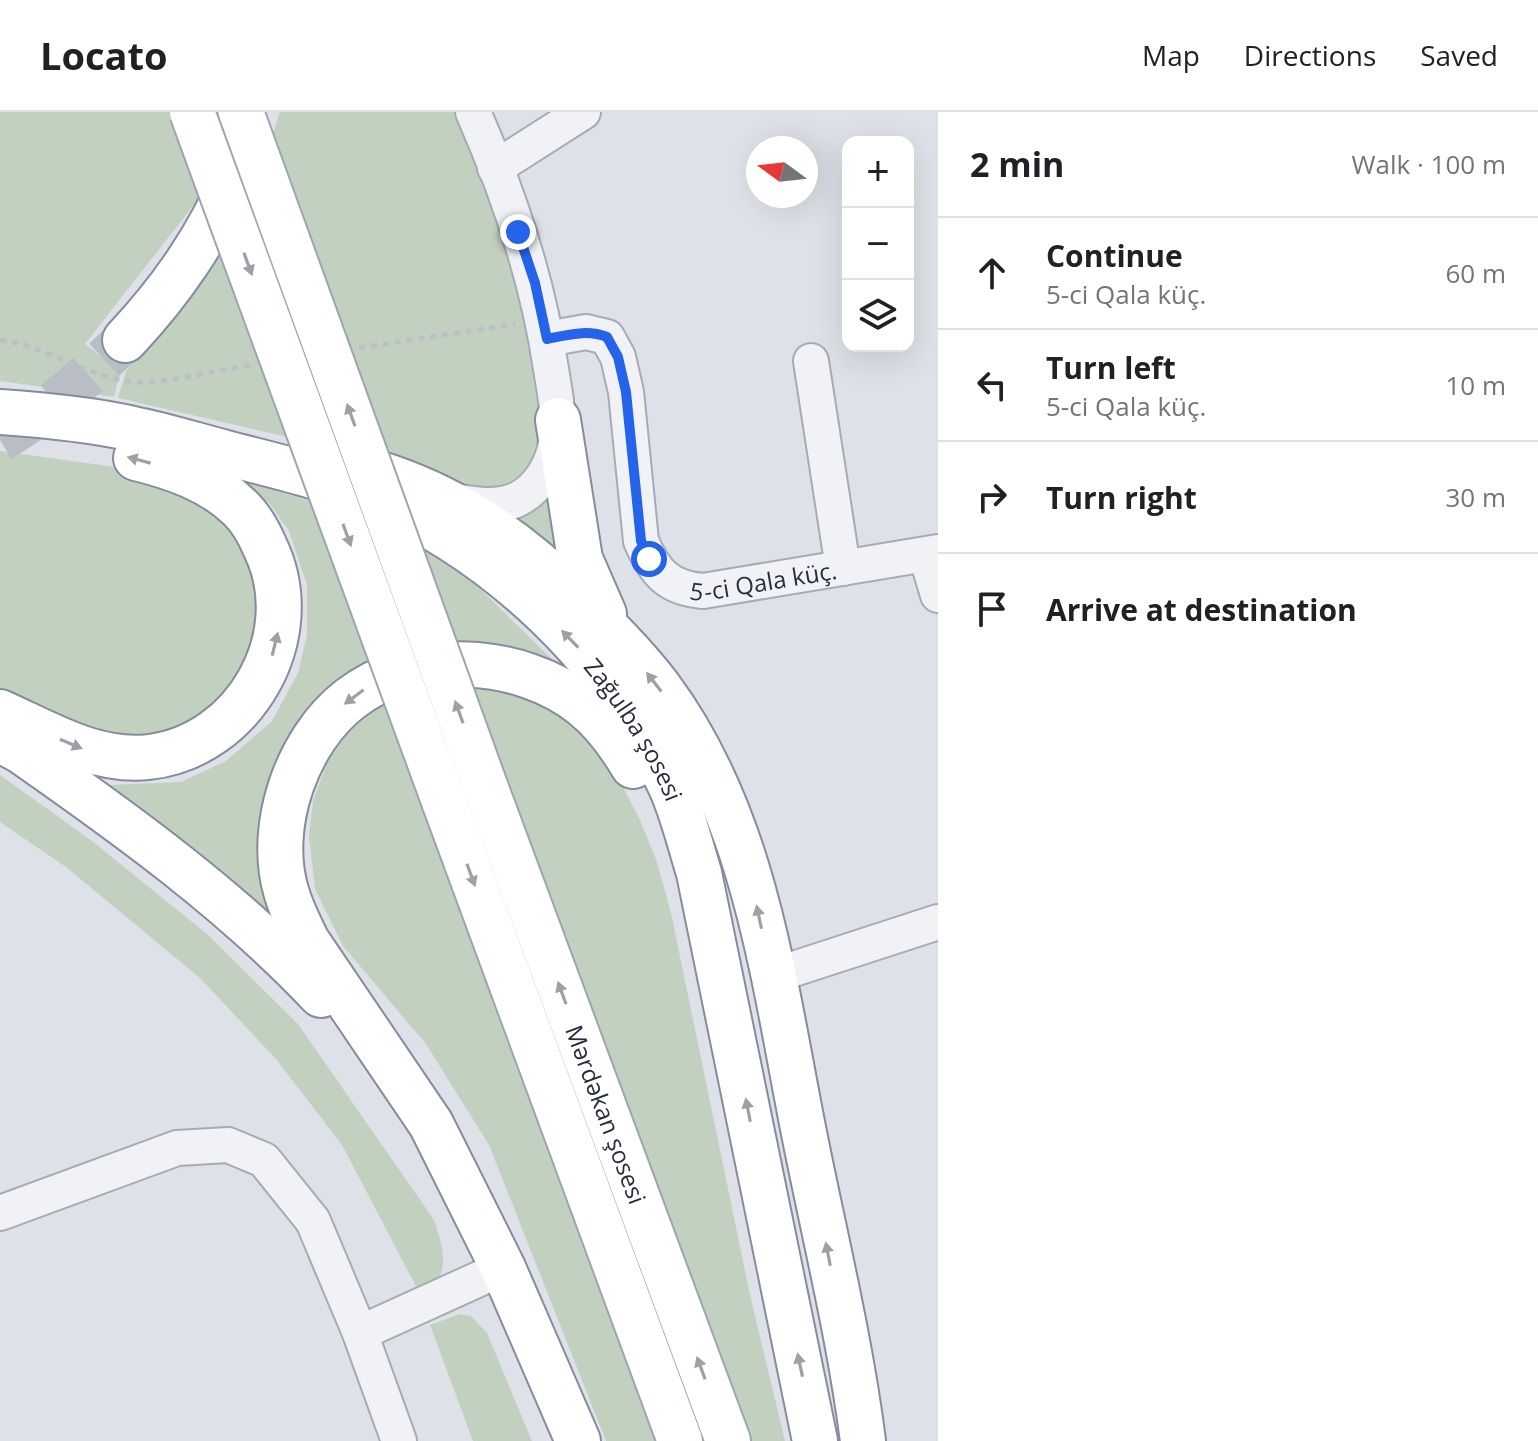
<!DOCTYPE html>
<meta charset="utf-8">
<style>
:root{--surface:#fff;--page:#f6f6f6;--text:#202124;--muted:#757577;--line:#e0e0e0}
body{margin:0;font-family:"Open Sans",sans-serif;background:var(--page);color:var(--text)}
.controls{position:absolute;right:24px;top:24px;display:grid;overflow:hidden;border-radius:16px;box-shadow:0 8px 32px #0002}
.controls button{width:72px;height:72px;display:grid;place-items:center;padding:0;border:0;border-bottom:2px solid var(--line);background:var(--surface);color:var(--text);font:40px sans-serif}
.compass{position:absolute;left:746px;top:24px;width:72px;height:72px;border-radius:50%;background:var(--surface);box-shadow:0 8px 32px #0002;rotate:285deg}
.stop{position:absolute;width:24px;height:24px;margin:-18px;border:6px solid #2563eb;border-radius:50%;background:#fff}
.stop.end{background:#2563eb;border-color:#fff;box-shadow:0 2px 8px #0008}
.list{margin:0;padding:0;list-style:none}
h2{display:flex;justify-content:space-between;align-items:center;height:104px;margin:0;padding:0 32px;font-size:34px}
h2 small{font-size:26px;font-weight:400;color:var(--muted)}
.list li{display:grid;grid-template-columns:52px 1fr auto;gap:24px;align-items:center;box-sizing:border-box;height:112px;padding:0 32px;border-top:2px solid var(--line)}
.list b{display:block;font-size:30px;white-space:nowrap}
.list p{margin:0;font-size:26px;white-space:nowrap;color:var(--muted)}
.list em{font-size:26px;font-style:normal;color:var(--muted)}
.icon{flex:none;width:44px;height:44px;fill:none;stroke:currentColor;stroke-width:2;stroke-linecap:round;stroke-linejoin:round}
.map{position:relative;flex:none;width:938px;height:1329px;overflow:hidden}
header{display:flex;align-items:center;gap:48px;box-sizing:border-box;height:112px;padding:0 40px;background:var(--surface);border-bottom:2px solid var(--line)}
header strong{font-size:38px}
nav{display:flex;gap:44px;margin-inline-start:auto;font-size:28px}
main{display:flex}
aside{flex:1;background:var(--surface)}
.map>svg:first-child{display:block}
</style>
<header>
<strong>Locato</strong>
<nav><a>Map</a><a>Directions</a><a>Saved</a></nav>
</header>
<main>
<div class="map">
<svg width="938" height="1329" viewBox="0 0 938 1329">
<rect width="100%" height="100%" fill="#dee1e7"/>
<!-- green -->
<g fill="#c2d1bf">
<path d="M0,0H239L235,18L200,85L85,232L120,259L114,285L0,269Z"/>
<path d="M280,0H455L513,154L528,205L545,331L532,359L516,372L495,378L477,377L397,350L118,286L126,259L198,174L247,101Z"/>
<path d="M0,339L137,358L236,408L266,481L251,559L174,625L105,630L0,582Z"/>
<path d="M554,365L576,471L508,401Z"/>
<path d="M242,369L365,405L422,436L471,468L560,555L501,533L469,529L421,532L369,554L260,736L268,798L110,673L181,670L226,649L272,609L298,561L307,523V473L289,419L270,392Z"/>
<path d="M464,567L525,577L582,615L612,654L640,708L657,750L671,801L750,1183L785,1329H749Z"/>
<path d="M391,585L660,1329H606L489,1033L426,932L343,834L315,777L309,724L313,689L328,648L351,617Z"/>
<path d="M0,663L92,729L207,822L298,912L434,1108C440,1127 450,1152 436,1170C432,1174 424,1178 419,1180L342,1033L276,947L200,866L66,755L0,710Z"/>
<path d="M460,1202L471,1204L487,1221L532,1329H473L430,1213Z"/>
</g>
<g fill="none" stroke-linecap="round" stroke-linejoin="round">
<!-- highway-tunnel -->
<path stroke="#b9bdc5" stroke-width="44" stroke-dasharray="44 22" stroke-linecap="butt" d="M0,328C50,298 84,267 125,228"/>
<!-- minor casing -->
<g stroke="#a7abb4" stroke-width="38">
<g id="minor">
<path d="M495,56L583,0"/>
<path id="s1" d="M547,227L586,220L607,225L618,245L626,280L641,429C655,461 668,476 703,479L938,440"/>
<path d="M811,249L843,456"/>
<path d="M450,388C471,392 495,397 516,388C538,378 553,353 556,330C560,305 555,281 551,257C538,168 509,82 473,0"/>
<path d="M926,443L938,483"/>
<path d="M772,864L938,810"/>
<path d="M0,1101L177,1036L228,1033L264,1048L313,1109L360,1221L399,1329"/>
<path d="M360,1221L503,1156"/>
</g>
</g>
<!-- major casing -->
<g stroke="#9da4b3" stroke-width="48">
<g id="major">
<path id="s2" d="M485,674L728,1329"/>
<path d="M444,689L680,1329"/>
</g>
</g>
<!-- highway casing -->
<g stroke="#858c9e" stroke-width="48">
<g id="highway">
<path d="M125,228C173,177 208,125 236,61"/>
<path id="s3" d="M0,300C44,303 89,307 133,317C164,323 195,333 226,341C275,354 325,365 372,385C500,441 612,547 671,675C683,702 690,732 699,761L815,1329"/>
<path d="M558,308L580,447L604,502"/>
<path d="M374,360C452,383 515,427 573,483C603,512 633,541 659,575C756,705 774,872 805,1026C825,1126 850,1227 863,1329"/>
<path d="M0,600C47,621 95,651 149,645C245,634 308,523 265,435C259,421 250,405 239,395C211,368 173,355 136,346"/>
<path d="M0,628L21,639C127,713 232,789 321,883"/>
<path d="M578,1329L503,1156L431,1012L307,829C299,813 291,797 286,779C267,714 297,628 350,587C414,537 520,543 583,593C603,609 620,632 633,654"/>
</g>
</g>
<!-- path -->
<g stroke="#bcbfc6" stroke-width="5" stroke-dasharray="6 6" stroke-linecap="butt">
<path d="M0,228C47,234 89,266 135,270C164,272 219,258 250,253"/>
<path d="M359,236L515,212"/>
</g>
<!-- minor -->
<use href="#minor" stroke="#f0f2f6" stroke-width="34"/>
<!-- major -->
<use href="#major" stroke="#fff" stroke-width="44"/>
<!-- highway -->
<use href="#highway" stroke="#fff" stroke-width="44"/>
<!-- major-bridge casing -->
<g stroke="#9da4b3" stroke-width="48" stroke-linecap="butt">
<g id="major-bridge">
<path d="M192,0L444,689"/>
<path d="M241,0L485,674"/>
</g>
</g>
<!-- major-bridge -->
<use href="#major-bridge" stroke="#fff" stroke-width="44"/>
</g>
<!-- one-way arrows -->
<defs><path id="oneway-solid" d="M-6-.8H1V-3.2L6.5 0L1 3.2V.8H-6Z" transform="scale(2)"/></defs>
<g fill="#9ea0a8">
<use href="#oneway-solid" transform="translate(248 152) rotate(70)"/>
<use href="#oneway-solid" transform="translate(351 303) rotate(-110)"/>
<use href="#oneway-solid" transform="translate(139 348) rotate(-165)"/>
<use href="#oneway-solid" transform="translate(347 423) rotate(70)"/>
<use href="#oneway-solid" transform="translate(570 527) rotate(-134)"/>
<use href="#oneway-solid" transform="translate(275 532) rotate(-76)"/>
<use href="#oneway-solid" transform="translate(654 570) rotate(-128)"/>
<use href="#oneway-solid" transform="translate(354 585) rotate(143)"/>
<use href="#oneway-solid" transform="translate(459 600) rotate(-110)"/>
<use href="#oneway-solid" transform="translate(71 632) rotate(23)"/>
<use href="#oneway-solid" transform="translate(471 763) rotate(70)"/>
<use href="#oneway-solid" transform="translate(759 805) rotate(-102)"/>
<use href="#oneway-solid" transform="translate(562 881) rotate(-110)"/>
<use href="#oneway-solid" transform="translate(748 998) rotate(-101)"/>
<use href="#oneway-solid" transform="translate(828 1142) rotate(-101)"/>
<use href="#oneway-solid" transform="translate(800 1253) rotate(-102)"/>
<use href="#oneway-solid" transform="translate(701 1256) rotate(-110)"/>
</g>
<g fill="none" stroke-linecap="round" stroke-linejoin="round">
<!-- route -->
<path stroke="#2563eb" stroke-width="10" d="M518,120L535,171L547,227C568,223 587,217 607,225L618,245L626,280L641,429L649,447"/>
</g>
<g text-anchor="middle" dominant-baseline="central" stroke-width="7" stroke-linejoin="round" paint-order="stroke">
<!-- street labels -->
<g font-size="24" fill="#272d3e" stroke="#edf0f5">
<text stroke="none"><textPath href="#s1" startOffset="416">5-ci Qala küç.</textPath></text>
<text stroke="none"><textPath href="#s3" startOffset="740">Zağulba şosesi</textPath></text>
<text stroke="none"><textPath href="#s2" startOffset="350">Mərdəkan şosesi</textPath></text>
</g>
</g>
</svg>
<div class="controls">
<button>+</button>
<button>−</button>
<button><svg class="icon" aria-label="layers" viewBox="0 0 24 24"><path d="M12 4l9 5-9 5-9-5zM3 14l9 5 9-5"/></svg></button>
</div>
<svg class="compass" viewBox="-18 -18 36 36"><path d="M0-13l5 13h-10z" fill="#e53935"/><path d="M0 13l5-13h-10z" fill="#757577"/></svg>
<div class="stop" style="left:649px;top:447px"></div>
<div class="stop end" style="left:518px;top:120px"></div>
</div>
<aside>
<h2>2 min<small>Walk · 100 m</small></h2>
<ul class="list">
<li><svg class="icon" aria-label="ahead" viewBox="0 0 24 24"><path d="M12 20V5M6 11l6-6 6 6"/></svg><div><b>Continue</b><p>5-ci Qala küç.</p></div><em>60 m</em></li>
<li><svg class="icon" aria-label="left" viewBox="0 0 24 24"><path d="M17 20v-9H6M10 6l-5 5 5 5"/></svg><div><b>Turn left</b><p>5-ci Qala küç.</p></div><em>10 m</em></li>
<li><svg class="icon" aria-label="right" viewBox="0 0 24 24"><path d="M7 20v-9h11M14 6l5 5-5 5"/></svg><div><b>Turn right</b></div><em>30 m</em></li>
<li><svg class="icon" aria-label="arrive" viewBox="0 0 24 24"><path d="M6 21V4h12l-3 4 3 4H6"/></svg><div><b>Arrive at destination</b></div></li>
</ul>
</aside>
</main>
